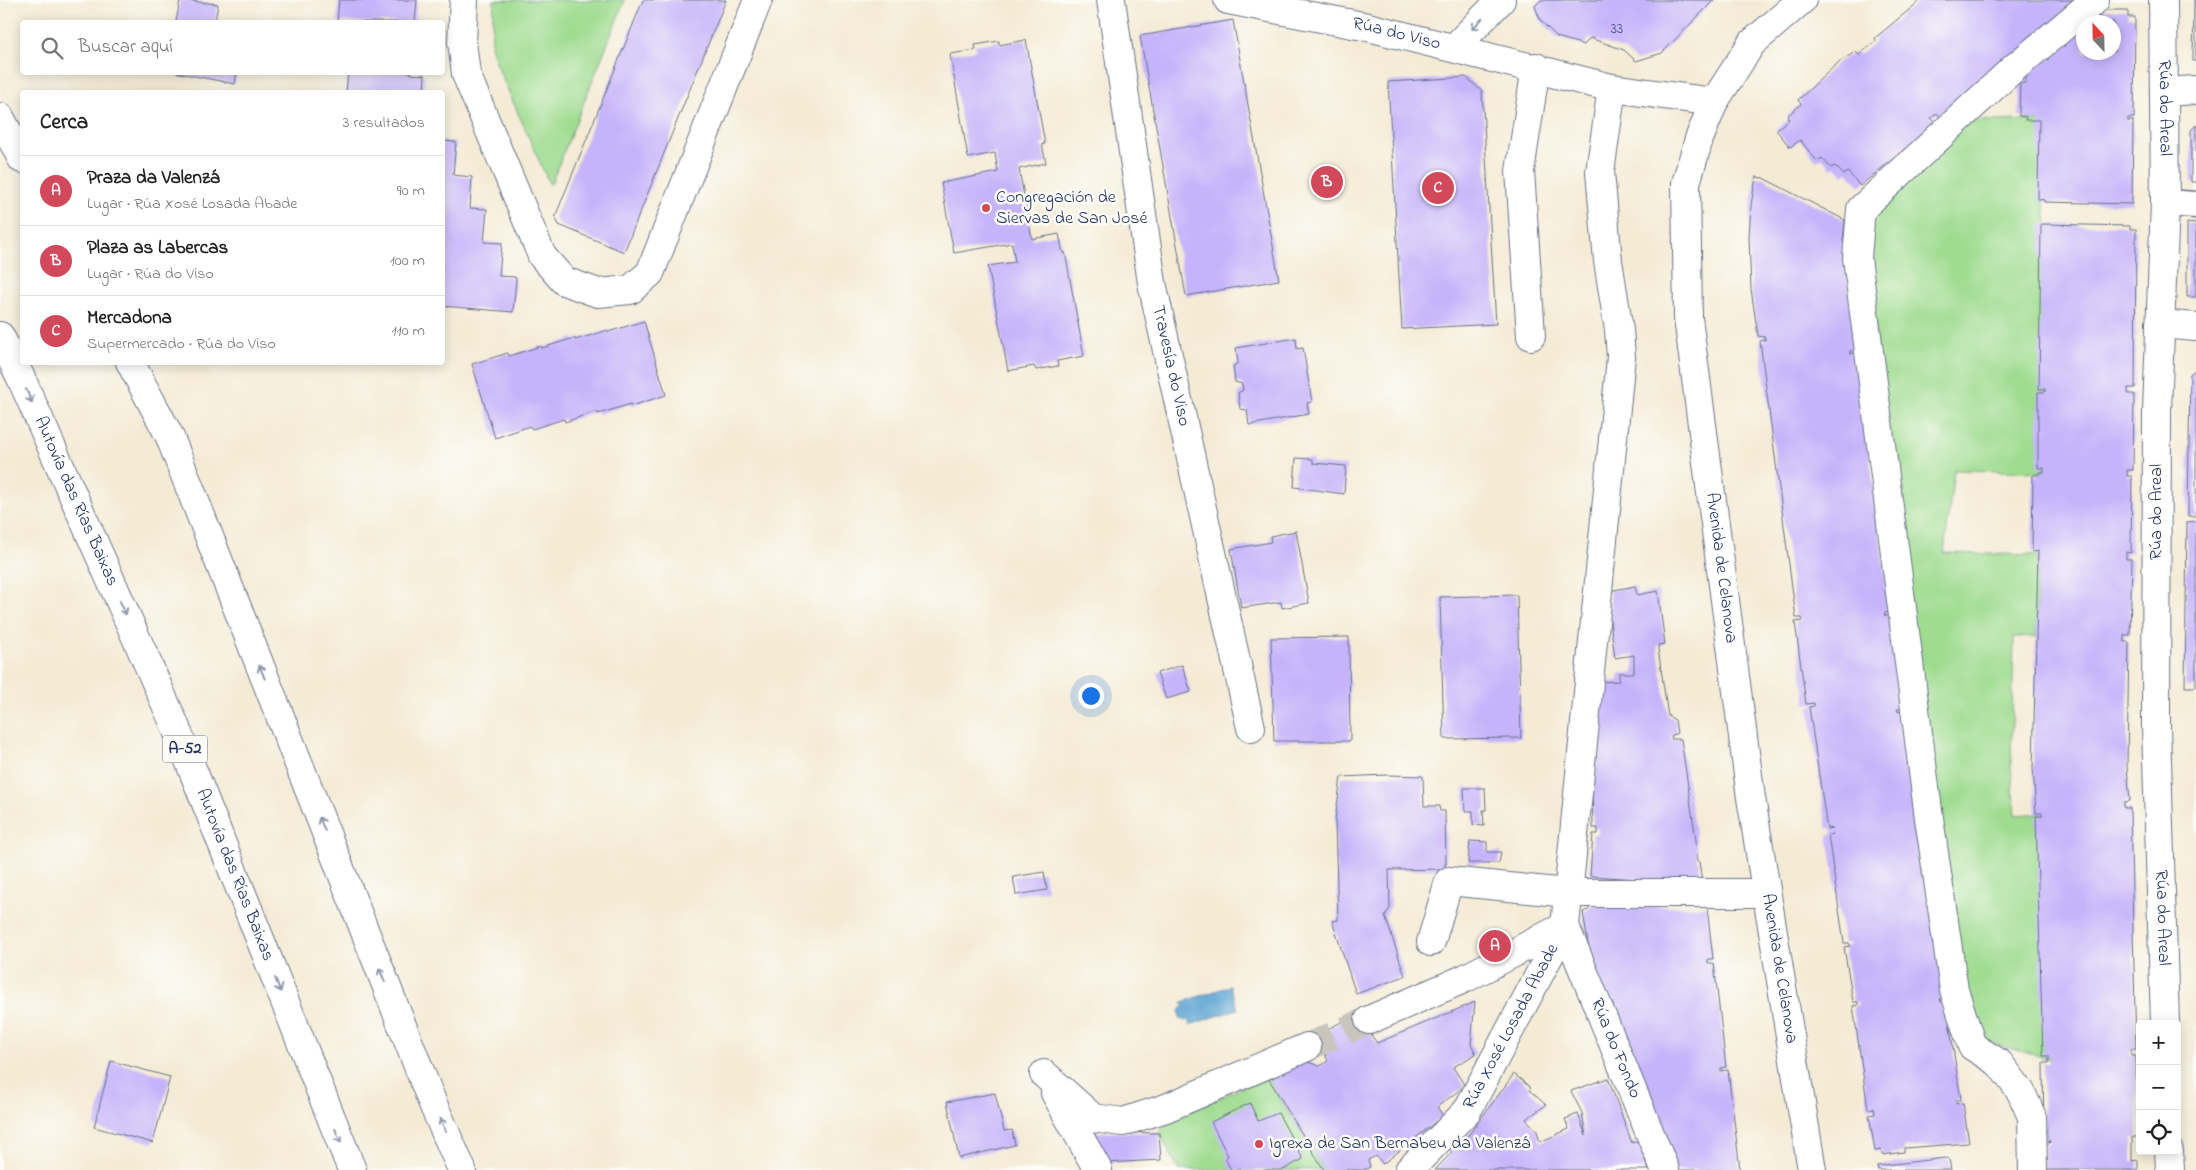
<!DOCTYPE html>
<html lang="es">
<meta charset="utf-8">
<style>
:root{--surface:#fff;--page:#f2f2f2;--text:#222;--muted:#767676;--line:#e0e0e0;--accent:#d1495b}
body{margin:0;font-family:"Indie Flower",sans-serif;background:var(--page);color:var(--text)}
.controls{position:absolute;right:15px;bottom:15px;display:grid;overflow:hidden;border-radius:5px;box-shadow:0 2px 12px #0003}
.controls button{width:45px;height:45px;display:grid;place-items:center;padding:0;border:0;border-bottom:1px solid var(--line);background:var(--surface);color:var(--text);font:25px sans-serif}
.compass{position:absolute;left:2076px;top:15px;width:45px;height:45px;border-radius:50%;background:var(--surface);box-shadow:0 2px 12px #0003;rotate:338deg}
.you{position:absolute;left:1090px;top:695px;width:18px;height:18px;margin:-12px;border:4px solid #fff;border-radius:50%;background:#1a73e8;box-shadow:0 0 0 8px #1a73e833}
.badge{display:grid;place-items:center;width:32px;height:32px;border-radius:50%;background:var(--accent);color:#fff;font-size:16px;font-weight:700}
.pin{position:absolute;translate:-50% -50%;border:2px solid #fff;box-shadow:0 1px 5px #0006}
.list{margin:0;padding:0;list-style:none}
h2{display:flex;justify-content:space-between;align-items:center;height:65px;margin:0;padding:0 20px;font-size:21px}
h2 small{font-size:16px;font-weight:400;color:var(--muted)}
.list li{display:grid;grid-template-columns:32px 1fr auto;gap:15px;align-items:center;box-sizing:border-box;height:70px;padding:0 20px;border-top:1px solid var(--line)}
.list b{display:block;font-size:19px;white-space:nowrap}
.list p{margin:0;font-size:16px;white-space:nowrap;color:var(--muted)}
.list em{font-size:16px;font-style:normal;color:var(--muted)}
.icon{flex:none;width:28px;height:28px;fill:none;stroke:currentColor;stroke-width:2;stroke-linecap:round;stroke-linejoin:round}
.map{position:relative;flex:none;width:2196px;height:1170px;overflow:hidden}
.search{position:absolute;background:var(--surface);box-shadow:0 2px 12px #0003;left:20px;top:20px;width:425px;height:55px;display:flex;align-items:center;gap:12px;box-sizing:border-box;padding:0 18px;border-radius:5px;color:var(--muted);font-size:19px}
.panel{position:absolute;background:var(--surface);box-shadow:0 2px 12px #0003;left:20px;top:90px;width:425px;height:275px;border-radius:5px}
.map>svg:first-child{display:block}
</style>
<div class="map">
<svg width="2196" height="1170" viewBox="0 0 2196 1170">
<rect width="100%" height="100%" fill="#fdfcf7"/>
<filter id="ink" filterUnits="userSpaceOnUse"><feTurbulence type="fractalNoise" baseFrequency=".02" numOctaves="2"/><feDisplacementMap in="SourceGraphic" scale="10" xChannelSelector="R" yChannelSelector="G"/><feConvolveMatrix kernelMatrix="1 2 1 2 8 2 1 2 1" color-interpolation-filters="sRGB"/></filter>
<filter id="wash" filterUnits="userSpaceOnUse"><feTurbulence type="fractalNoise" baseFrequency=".0096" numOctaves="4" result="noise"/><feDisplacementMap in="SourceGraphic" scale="20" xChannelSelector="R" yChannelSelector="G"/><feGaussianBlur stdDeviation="1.12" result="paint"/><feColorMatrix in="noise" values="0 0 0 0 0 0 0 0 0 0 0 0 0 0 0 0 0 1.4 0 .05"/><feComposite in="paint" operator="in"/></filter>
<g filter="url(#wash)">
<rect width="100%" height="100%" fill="#f4ebd5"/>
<!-- green -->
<g fill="#9fdc90" stroke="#5d8677">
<path d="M494,0H625L551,184L549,183L498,68L491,46Z"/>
<path d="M2045,120L2044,202L2047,224L2044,472L1954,470L1944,553L2038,555L2036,637H2014L2011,765L2015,815L2042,813L2049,1059L1980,1040L1954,990L1861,209L1958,121Z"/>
<path d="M1267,1076L1324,1170H1179L1159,1133L1168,1122Z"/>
</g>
<!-- water -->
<path fill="#5aa3d1" stroke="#3a6998" d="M1230,986L1238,1009L1190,1025L1189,1020L1184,1021L1180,1018L1179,1011L1184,1006L1182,1002Z"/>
<g id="blocks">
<!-- building -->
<g fill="#c6b4fa">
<path d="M180,0L218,4L215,22H176Z"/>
<path d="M339,0H417L415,22H337Z"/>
<path d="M643,0H726L624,252L559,225L555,217Z"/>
<path d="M1541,0H1714L1662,53L1636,61L1624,50L1590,38L1584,45L1557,37L1540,20L1535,6Z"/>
<path d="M1921,0H2080L1944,123L1937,113L1931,118L1936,123L1860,186L1848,172L1844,175L1835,166L1831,168L1822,158L1817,161L1800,140L1790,147L1776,130L1789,119L1787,116L1801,104L1798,100L1840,61L1856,52L1859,55L1876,41L1875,38Z"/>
<path d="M2194,0H2196V61H2193Z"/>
<path d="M2100,10H2128V17H2135L2134,118H2128V121H2133L2132,204L2044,202V200L2038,199L2039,120H2025L2026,117L2019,116L2020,83H2026V71L2040,59L2048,60V52L2056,46L2064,47L2065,39L2073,32L2081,33L2082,22L2084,52H2114V22H2085L2091,17L2100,18Z"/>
<path d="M1233,20L1279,280L1186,296L1140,36Z"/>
<path d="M1026,40L1045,144H1042L1046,163L1019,169L1032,239L1059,234L1063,253L1065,252L1084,356L1057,361L1058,366L1036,370L1034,366L1008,371L988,266L1015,262L1012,243L954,253L941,183L998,172L995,153L968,158L950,54L976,50L975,45L999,41V45Z"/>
<path d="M174,72H237L235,84Z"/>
<path d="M348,72H411V74L425,75L424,92H346Z"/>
<path d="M1466,77L1482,91L1496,324L1402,329L1388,82Z"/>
<path d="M2196,125V182H2191V130Z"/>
<path d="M442,141L456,142L453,175L472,177L470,208L487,209L484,242L502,243L499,276L515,277L516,279L513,312L442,306Z"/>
<path d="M1756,177L1763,178L1845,220L1843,240L1856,350L1850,351V354L1856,353L1890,612L1884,613L1885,616L1891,615L1905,709H1897L1898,712L1903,711L1920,823L1915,824L1916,827H1921L1948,999H1940L1941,1002L1946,1001L1961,1100H1956V1104L1963,1103L1969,1143L1904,1148V1152L1882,1155L1881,1150L1875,1151L1869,1115L1875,1114L1874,1108L1868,1109L1853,1006L1858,1005V1002H1853L1844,947L1850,946L1849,943H1844L1828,835L1833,834L1832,828L1827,829L1809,707L1814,706V703L1806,704L1795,622L1802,621V618H1796L1760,341L1765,340V337L1758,336L1751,289L1749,236L1751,205Z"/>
<path d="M2187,223L2196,224V297H2187Z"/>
<path d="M2041,224L2130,226V229H2136L2135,388H2128V394H2134L2133,470H2127V476H2132L2131,553L2126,552V559H2132L2130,635H2124V642H2129L2127,766L2130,801L2124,802V808H2130L2136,1049H2131V1056H2136L2138,1137H2132V1161L2138,1160V1170H2044V1144H2049L2050,1141H2044L2043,1063H2049V1056H2043L2036,816H2042V813H2036L2033,767L2038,551L2032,552L2033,475H2038L2039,472H2044V468H2038V392H2045V389H2039Z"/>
<path d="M644,321L666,395L631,406V404L598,414L597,411L565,422L564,419L532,429L530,426L495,438L472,364L508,353L509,356L541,346L542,348L574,338L575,340L608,330V332Z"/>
<path d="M1296,338L1297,349L1303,348L1312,402L1307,403L1309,414L1249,425L1247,410L1240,409L1238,393L1243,390L1242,384L1235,382L1233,366L1238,363L1236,348Z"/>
<path d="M2196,369V516H2188L2190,374Z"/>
<path d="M1296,458L1313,459V463L1346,466L1344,494L1294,487Z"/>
<path d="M2196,521V687H2185L2187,522Z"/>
<path d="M1296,531L1309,603L1282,608L1281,602L1241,608L1231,549L1271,542L1270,536Z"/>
<path d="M1635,586L1637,595L1658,591L1665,644L1658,645V649L1668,716L1675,720L1677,733L1671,736L1672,739H1681L1696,840L1697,861H1699L1702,883L1590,876L1593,834H1598V828H1593L1592,789L1601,682L1619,681V673H1634V655L1615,658L1608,607H1611L1609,591Z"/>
<path d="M1517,595L1521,738L1444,739L1440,597Z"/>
<path d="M1349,637L1350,741H1274L1271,638Z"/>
<path d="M1182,665L1191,692L1166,699L1157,673Z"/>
<path d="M1387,775L1423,776L1424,806H1439L1440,811H1445L1446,864H1445V869L1389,870L1390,908L1385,916L1405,976L1356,994L1332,921L1338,920L1335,820L1341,777Z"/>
<path d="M1464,788H1485L1486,810H1483L1484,826L1473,825V811H1465Z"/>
<path d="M1470,841L1487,842V852H1501L1499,863H1468Z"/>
<path d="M1044,872L1047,890L1016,895L1013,877Z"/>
<path d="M1591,905L1707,907L1713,959H1708V963H1714L1726,1067L1721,1068V1071L1728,1070L1740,1170H1671L1594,981L1583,912L1588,910Z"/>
<path d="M1475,1002L1471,1044L1476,1054L1453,1067L1465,1086L1437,1107L1443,1116L1383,1164L1376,1156L1368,1160L1370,1167L1364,1170H1324L1267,1076L1304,1061L1320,1066L1328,1061L1317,1034L1356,1015L1377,1043Z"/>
<path d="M111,1061L170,1077L153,1143L94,1127Z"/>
<path d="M1514,1074L1531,1088L1529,1090L1546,1105L1526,1119L1537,1131L1540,1142L1569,1129L1565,1119L1578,1114L1586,1136L1582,1113L1571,1091L1608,1078L1632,1143L1638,1141L1649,1170H1435L1452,1152L1449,1149L1461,1135L1465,1138L1470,1133Z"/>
<path d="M995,1093L1004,1131L1012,1130L1015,1145L959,1158L947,1102Z"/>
<path d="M1250,1103L1258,1121L1278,1113L1303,1159L1283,1170H1231L1225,1158L1228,1156L1211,1122Z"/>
<path d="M1094,1132L1159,1133L1161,1160L1106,1163Z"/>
<path d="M1945,1158L1949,1159L1951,1170H1878L1877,1166Z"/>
</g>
</g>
</g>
<g filter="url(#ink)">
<use href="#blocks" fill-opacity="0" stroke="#677188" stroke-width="1"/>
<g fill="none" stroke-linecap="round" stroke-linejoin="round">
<!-- minor-tunnel -->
<path stroke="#c9c5bd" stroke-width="28" stroke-dasharray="28 14" stroke-linecap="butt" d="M1307,1047L1369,1020"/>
<!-- pedestrian casing -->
<g stroke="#677188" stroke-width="29">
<path id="pedestrian" d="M2165,203L2196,205"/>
</g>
<!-- minor casing -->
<g stroke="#677188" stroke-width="30">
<g id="minor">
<path d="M464,0L462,42L466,74L542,256L564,281L598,293L630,290L650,273L758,0"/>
<path id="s1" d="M1111,0L1152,283L1251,728"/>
<path id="s2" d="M1228,0L1368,27L1612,88L1714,102"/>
<path id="s3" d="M2163,0L2165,203L2157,411L2156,726L2165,1024"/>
<path d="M1454,48L1501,0"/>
<path d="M2165,92L2196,90"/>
<path d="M2160,324L2196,327"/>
<path d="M1531,336L1520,171L1536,67"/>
<path d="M1431,942L1449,881L1567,893H1766"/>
<path id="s4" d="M1369,1020L1466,978L1565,926L1665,1170"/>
<path d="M1044,1074L1093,1118L1123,1122L1166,1108L1307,1047"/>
<path d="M1055,1093L1098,1170"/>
<path d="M2169,1151L2170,1170"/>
<path id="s5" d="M1409,1170L1467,1111L1565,926L1621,357L1619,330L1608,261L1600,172L1612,88"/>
<path d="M2033,1170L2032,1117L2021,1092L1999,1063L1972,1046L1954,990L1929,818L1857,258L1861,209L2014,68L2095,0"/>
</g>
</g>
<!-- tertiary casing -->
<g stroke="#677188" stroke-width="30">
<g id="tertiary">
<path id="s6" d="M1802,0L1752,43L1714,102L1699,139L1686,183L1688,318L1751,798L1812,1170"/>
</g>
</g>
<!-- motorway casing -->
<g stroke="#677188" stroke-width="30">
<g id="motorway">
<path d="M0,117L22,159"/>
<path id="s7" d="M0,336L21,378L174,723L352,1170"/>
<path d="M130,362L169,435L433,1104L462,1170"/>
</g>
</g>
<!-- pedestrian -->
<use href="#pedestrian" stroke="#fff" stroke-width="26"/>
<!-- minor -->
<use href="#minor" stroke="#fff" stroke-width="28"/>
<!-- tertiary -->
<use href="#tertiary" stroke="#fff" stroke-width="28"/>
<!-- motorway -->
<use href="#motorway" stroke="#fff" stroke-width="28"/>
</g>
<!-- one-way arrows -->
<defs><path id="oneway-shaft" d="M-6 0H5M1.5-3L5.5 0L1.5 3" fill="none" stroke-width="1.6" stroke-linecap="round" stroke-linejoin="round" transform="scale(1.25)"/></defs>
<g stroke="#8d97ae">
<use href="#oneway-shaft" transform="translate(1477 24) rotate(134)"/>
<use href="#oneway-shaft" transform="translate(29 396) rotate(66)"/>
<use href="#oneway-shaft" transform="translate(123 608) rotate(66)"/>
<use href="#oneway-shaft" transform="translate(262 672) rotate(-112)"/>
<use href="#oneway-shaft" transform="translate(322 824) rotate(-112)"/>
<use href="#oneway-shaft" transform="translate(382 975) rotate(-112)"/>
<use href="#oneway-shaft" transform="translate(278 985) rotate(68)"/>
<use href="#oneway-shaft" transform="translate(443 1125) rotate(-114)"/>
<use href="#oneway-shaft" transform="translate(338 1136) rotate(68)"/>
</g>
</g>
<!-- markers -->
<g fill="#d1495b" stroke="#fdfcf7" stroke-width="2">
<circle cx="986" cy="208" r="5"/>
<circle cx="1259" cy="1144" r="5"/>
</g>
<g text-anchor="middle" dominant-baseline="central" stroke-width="5" stroke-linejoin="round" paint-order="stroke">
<!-- number labels -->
<g font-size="15" fill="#465085">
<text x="1617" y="29">33</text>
</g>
<!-- shield labels -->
<rect fill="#fdfcf7" stroke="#5f6c8c" stroke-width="1" x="162.5" y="735.5" width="45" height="27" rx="4"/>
<g font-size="16" font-weight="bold" fill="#1b2f5e">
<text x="185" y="749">A-52</text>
</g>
<!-- street labels -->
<g font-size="18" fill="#1b2f5e" stroke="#fdfcf7">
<text stroke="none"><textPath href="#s2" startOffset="172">Rúa do Viso</textPath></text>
<text stroke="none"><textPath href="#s3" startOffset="108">Rúa do Areal</textPath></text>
<text stroke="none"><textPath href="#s1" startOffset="371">Travesía do Viso</textPath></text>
<text stroke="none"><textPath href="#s7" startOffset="182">Autovía das Rías Baixas</textPath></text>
<text transform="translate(2157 512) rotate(-90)">Rúa do Areal</text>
<text stroke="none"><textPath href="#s6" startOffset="609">Avenida de Celanova</textPath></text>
<text stroke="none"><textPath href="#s7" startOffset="588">Autovía das Rías Baixas</textPath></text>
<text stroke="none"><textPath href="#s3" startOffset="918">Rúa do Areal</textPath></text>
<text stroke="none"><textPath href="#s6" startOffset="1014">Avenida de Celanova</textPath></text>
<text stroke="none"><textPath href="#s5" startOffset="178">Rúa Xosé Losada Abade</textPath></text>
<text stroke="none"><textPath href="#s4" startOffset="350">Rúa do Fondo</textPath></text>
</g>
<!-- poi labels -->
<g font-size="18" fill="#1b2f5e" stroke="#fdfcf7" text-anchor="start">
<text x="996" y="198">Congregación de<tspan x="996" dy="21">Siervas de San José</tspan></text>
<text x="1269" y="1144">Igrexa de San Bernabeu da Valenzá</text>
</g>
</g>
</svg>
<div class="controls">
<button>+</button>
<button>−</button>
<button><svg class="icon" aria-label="locate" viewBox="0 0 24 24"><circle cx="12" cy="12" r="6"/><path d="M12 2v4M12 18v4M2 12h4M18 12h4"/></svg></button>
</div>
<svg class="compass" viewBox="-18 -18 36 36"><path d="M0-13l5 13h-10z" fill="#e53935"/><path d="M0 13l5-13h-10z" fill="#767676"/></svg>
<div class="you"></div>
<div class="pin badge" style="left:1495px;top:946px">A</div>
<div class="pin badge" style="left:1327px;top:182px">B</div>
<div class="pin badge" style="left:1438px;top:188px">C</div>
<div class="search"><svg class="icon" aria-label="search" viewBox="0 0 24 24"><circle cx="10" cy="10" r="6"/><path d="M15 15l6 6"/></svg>Buscar aquí</div>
<section class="panel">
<h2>Cerca<small>3 resultados</small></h2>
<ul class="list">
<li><span class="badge">A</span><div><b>Praza da Valenzá</b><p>Lugar · Rúa Xosé Losada Abade</p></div><em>90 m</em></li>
<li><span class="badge">B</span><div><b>Plaza as Labercas</b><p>Lugar · Rúa do Viso</p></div><em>100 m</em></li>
<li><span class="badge">C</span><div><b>Mercadona</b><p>Supermercado · Rúa do Viso</p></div><em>110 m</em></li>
</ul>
</section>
</div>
